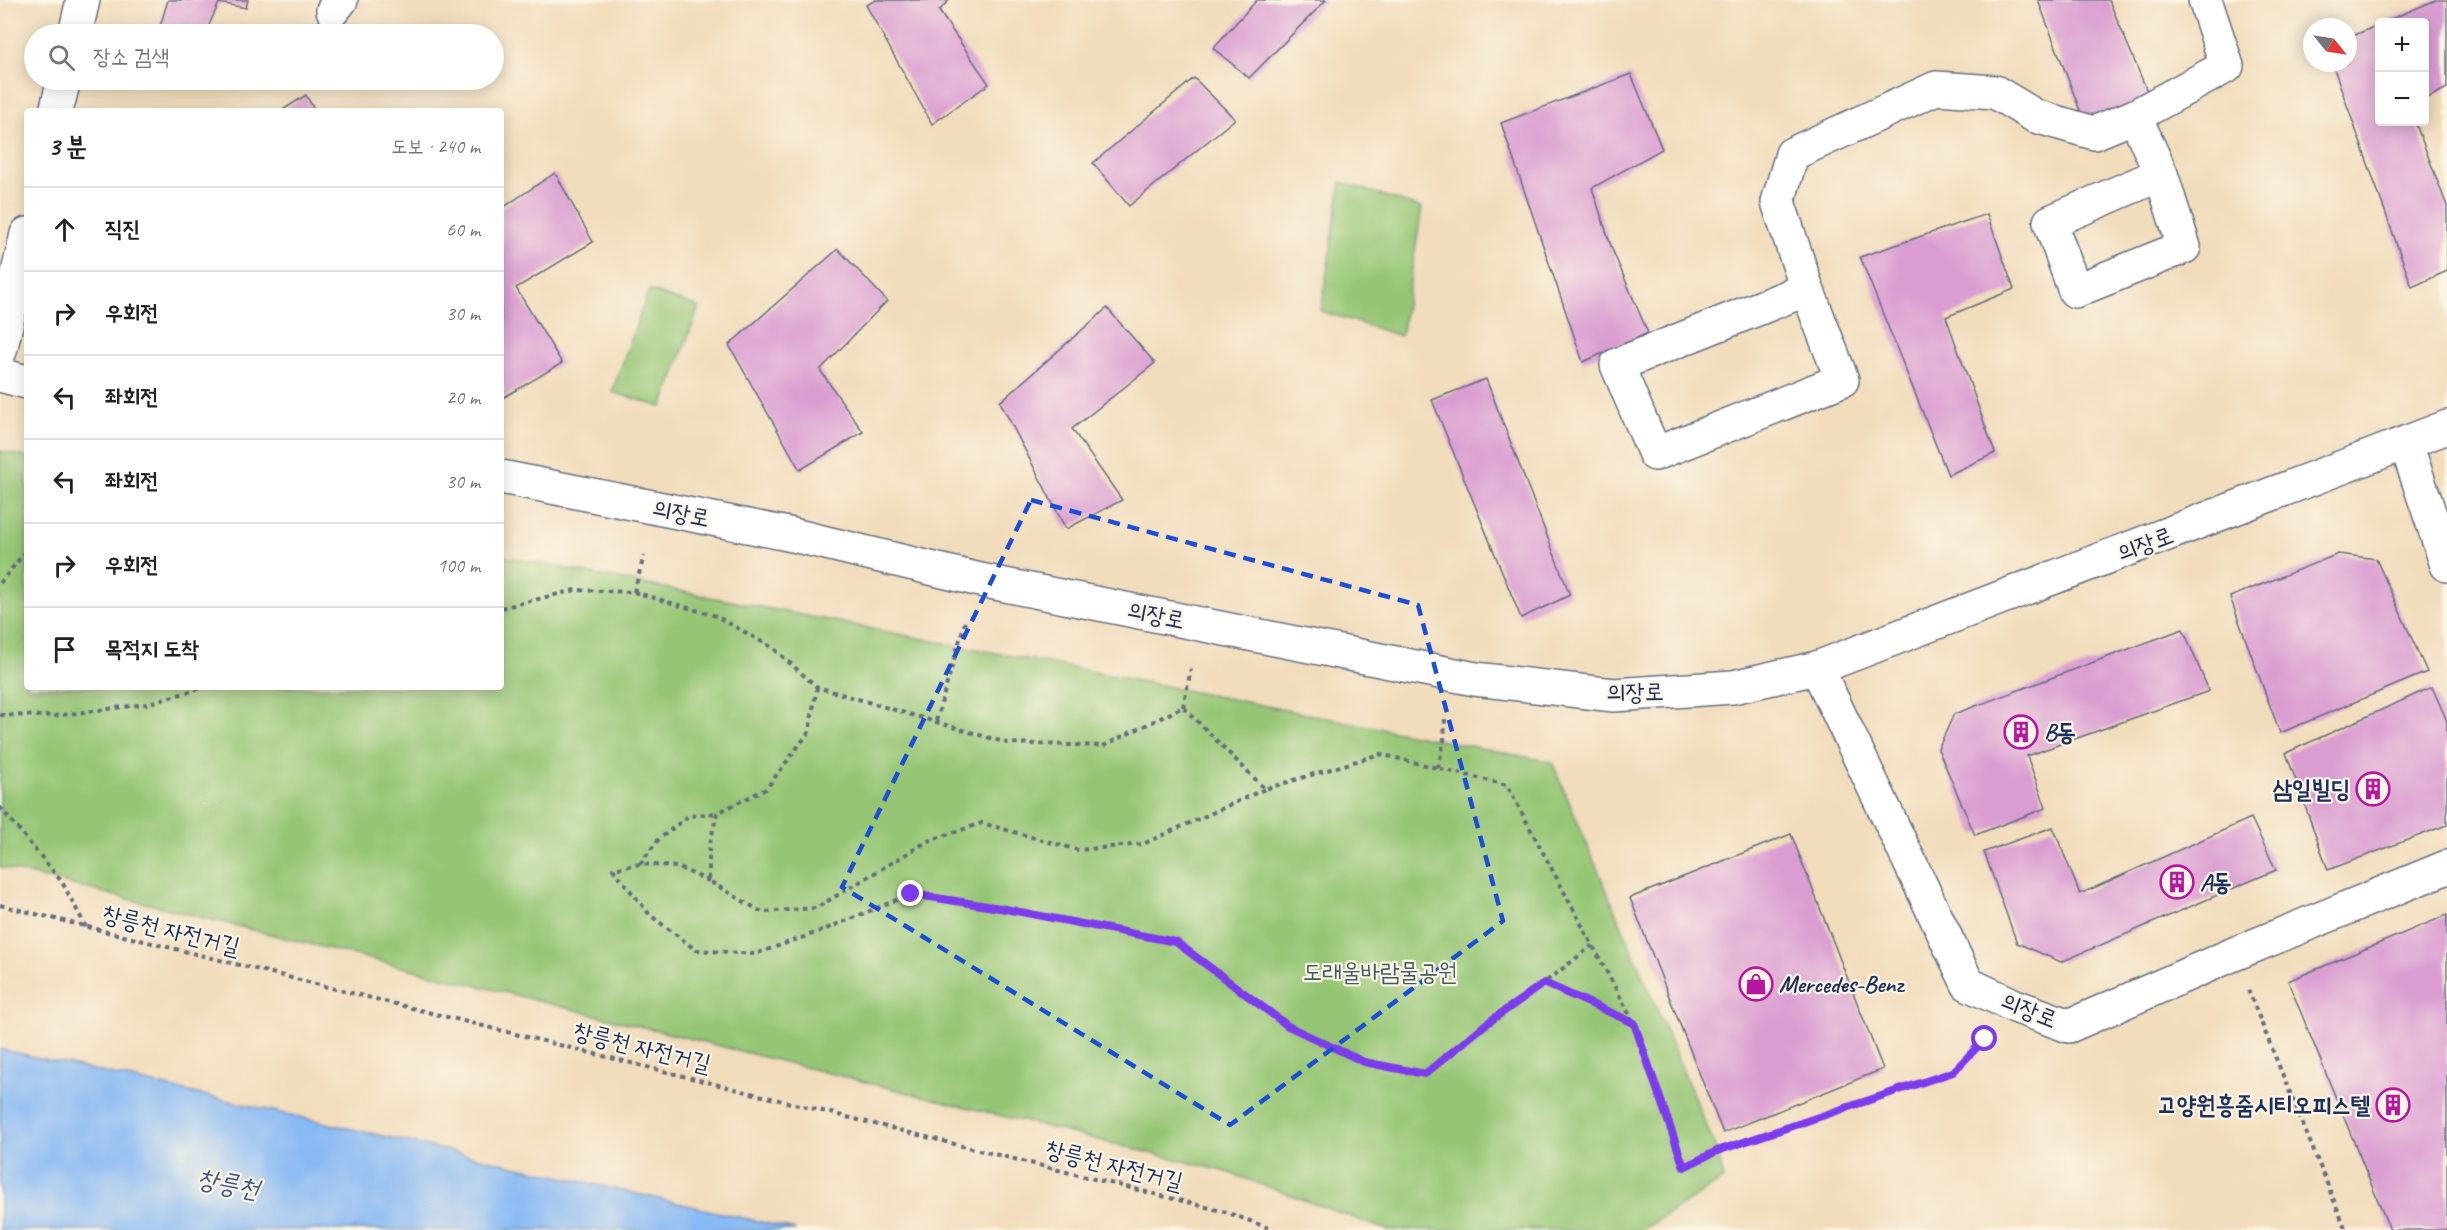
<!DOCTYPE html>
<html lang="ko">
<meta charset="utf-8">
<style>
:root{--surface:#fff;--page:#f2f2f2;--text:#202124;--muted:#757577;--line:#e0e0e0}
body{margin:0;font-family:Caveat,"Poor Story",sans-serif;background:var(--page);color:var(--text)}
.controls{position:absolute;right:18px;top:18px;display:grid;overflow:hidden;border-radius:6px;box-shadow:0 3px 15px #0003}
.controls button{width:54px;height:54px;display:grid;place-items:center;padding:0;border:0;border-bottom:2px solid var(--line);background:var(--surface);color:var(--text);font:30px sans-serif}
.compass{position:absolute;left:2303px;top:18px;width:54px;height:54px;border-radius:50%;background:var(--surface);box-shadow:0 3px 15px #0003;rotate:120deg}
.stop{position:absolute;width:18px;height:18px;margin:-14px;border:4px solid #7c3aed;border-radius:50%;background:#fff}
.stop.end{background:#7c3aed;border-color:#fff;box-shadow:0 2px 6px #0008}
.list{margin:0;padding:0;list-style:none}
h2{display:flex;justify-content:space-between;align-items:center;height:78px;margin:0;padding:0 24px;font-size:26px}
h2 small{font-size:20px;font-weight:400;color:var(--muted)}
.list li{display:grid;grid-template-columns:39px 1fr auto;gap:18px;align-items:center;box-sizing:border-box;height:84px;padding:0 24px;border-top:2px solid var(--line)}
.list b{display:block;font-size:22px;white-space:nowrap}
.list em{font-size:20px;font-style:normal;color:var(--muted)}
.icon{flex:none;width:33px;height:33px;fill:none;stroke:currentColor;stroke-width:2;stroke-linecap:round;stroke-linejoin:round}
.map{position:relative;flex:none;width:2447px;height:1230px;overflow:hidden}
.search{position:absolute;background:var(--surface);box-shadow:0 3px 15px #0003;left:24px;top:24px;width:480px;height:66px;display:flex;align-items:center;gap:15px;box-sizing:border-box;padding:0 21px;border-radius:33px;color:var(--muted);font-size:22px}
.panel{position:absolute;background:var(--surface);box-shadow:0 3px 15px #0003;left:24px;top:108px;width:480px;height:582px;border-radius:6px}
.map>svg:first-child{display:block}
</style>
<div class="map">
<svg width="2447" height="1230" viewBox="0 0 2447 1230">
<rect width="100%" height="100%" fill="#fcf5e5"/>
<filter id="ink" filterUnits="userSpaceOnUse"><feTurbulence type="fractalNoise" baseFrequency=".0167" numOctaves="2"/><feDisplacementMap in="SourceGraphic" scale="12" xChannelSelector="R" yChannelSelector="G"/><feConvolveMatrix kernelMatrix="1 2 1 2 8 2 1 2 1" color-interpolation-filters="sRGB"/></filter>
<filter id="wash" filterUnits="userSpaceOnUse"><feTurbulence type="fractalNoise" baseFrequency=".008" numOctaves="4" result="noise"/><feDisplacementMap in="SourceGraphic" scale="24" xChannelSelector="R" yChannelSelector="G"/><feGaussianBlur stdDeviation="1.35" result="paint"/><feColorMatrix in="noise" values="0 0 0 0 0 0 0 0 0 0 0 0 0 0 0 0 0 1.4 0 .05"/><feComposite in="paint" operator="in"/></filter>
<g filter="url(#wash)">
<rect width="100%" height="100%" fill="#f1dcbb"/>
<!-- green -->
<g fill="#96c675" stroke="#587a6a" stroke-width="1.5">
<path d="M1341,182L1422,208L1401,336L1321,311Z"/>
<path d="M649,290L699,307L662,407L612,392Z"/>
<path d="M0,451L27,457V687H501V556L1552,762L1717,1151L1724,1179L1642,1230H1387L1227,1172L0,867Z"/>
</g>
<!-- water -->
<path fill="#88b9f4" stroke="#5274a9" stroke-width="1.5" d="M0,1049L796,1230H0Z"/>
<g id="blocks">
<!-- building -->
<g fill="#da9dd2">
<path d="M168,0H248L246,8L219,3L205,34H166L158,33Z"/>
<path d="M876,0H949L939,11L989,84L932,124L866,5Z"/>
<path d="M1257,0H1326L1249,78L1213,48Z"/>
<path d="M2038,0H2109L2150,98L2086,126Z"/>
<path d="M2436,0H2447V88L2424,100V22H2384Z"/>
<path d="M2380,24V122H2415L2447,206V271L2412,287L2332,63H2348V38Z"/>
<path d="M1631,74L1662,149L1592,188L1612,249L1648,333L1583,362L1501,123Z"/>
<path d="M1194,78L1235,119L1129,206L1093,163Z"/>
<path d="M306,95L315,111H281Z"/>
<path d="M555,173L593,242L516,288L562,363L501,399V209Z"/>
<path d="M1987,214L2014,289L1946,317L1995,453L1948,475L1860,257Z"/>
<path d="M838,249L887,301L820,370L863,432L800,470L729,345Z"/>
<path d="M1107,308L1155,363L1072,429L1122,500L1066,529L1000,402Z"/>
<path d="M1486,379L1570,595L1521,618L1432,400Z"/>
<path d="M2338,554L2376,559L2427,672L2280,733L2230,597Z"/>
<path d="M2183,629L2209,691L2027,756L2046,808L1975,835L1938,749L1954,714Z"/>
<path d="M2432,687L2447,721V825L2328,870L2286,753Z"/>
<path d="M2251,818L2276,870L2061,962L2017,943L1984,852L2053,827L2080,894Z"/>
<path d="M1791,834L1883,1069L1723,1133L1630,898Z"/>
<path d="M2447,915V1230H2390L2288,981Z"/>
</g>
</g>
</g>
<g filter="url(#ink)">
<use href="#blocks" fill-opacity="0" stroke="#666c7f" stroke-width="1.5"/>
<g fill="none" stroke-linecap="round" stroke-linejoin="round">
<!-- minor casing -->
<g stroke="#666c7f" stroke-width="36">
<g id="minor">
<path d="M333,10L341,0"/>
<path d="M75,34L83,0"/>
<path d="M56,111L64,80"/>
<path d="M2135,116L2161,174L2184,247L2075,291L2050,222L2161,174"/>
<path d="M1807,289L1617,365L1655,454L1842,380L1807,289L1778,202L1792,154L1936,88L1995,92L2035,116L2094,133L2135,116L2227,66L2205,0"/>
<path d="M0,351L27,234"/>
<path d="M0,375L27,382"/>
<path d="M2406,444L2447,565"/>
<path d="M501,477L793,535L980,580L1475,679L1614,695L1733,687L1817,668L2447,427"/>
<path d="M1817,668L1968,984L2015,1006L2069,1026L2234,954L2447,867"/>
</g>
</g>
<!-- path -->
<g stroke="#666c7f" stroke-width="4" stroke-dasharray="4.5 4.5" stroke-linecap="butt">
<path d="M0,583L27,550"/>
<path d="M634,592L644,556"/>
<path d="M501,608L575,590L634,592L716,616L773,648L817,687L1007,743L1103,746L1183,707L1265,789L1380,754L1507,785L1634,1023L1684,1167L1717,1151L1953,1072L1985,1039"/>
<path d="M817,687L809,732L766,789L717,813L709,848V881L762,912L816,908L928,841L982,823L1078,850L1143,844L1265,789"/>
<path d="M1183,707L1191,669"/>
<path d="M0,715L53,716L146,704L205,687"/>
<path d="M936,721L965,622"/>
<path d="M1438,768L1444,741L1445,718"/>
<path d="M0,807L62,882L86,927"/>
<path d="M640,864L613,869L650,915L696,950L755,954L821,931L911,894L1000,908L1176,942L1288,1026L1364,1061L1426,1074L1486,1024L1544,983"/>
<path d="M709,881L677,867L640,864L658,840L688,816L717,813"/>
<path d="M0,905L1226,1212L1274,1230"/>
<path d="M1593,945L1544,983L1634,1023"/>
<path d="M2248,990L2346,1230"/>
</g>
<!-- minor -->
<use href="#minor" stroke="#fff" stroke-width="33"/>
</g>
</g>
<g fill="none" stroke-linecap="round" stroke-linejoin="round" filter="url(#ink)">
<!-- route -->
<path stroke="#7c3aed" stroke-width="8" d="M911,894L1000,908L1176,942L1288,1026L1364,1062L1425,1074L1486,1024L1544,983L1634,1023L1684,1167L1717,1151L1953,1072L1985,1039"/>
</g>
<!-- marked area -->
<path fill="none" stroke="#1d4ed8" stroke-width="4.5" stroke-dasharray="12 8" stroke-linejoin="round" d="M1031,500L1418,605L1503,921L1230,1125L842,887Z"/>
<!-- icons -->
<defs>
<g id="building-ring" transform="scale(1.725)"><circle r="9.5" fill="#fcf5e5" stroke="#b5179e" stroke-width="1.5"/><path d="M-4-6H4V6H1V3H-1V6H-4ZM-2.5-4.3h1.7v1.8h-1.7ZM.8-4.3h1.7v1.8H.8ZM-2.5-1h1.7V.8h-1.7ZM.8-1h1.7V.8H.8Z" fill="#b5179e"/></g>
<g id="shop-ring" transform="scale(1.725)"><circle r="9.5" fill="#fcf5e5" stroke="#b5179e" stroke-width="1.5"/><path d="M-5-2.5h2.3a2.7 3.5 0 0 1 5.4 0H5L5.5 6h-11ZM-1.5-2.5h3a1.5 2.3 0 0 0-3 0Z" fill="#b5179e"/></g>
</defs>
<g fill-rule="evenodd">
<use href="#building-ring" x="2021" y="732"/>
<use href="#building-ring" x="2373" y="789"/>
<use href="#building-ring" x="2177" y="882"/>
<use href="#shop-ring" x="1756" y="984"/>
<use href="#building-ring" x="2393" y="1105"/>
</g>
<g text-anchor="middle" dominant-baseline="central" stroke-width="4.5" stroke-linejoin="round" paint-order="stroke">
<!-- street labels -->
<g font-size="24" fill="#1b2f5e" stroke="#fcf5e5">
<text transform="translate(681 513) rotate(11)">의장로</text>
<text transform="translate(2145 544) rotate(-21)">의장로</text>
<text transform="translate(1156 615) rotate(11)">의장로</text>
<text transform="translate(1635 692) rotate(-1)">의장로</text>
<text transform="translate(171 930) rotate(14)">창릉천 자전거길</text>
<text transform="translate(2029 1010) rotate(21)">의장로</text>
<text transform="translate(642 1047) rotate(14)">창릉천 자전거길</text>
<text transform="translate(1114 1165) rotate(14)">창릉천 자전거길</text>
</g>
<!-- poi labels -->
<g font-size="24" font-weight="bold" fill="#1b2f5e" stroke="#fcf5e5" text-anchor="start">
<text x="2044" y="732">B동</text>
<text x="2350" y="789" text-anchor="end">삼일빌딩</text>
<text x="2200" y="882">A동</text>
<text x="1779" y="984">Mercedes-Benz</text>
<text x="2370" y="1105" text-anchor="end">고양원흥줌시티오피스텔</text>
</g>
<!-- park labels -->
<g font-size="24" fill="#405c65" stroke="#fcf5e5">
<text x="1380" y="972">도래울바람물공원</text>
</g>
<!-- water labels -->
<g font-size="26" font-style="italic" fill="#3c588b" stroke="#fcf5e5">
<text transform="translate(228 1184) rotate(11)">창릉천</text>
</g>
</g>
</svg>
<div class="controls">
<button>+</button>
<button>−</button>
</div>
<svg class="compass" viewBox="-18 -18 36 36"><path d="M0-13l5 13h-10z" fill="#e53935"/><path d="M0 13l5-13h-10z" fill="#757577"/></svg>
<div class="stop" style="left:1985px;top:1039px"></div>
<div class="stop end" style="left:911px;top:894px"></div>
<div class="search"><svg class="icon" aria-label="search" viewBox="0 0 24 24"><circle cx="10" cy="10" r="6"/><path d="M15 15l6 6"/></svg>장소 검색</div>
<section class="panel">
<h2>3 분<small>도보 · 240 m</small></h2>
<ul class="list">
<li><svg class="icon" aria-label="ahead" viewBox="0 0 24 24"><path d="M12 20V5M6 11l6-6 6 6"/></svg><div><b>직진</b></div><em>60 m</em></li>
<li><svg class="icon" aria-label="right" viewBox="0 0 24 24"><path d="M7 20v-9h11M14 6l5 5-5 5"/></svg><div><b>우회전</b></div><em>30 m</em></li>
<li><svg class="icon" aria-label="left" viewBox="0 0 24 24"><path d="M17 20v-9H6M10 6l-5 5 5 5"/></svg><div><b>좌회전</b></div><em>20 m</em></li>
<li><svg class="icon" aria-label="left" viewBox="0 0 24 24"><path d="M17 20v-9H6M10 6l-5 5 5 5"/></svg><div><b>좌회전</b></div><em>30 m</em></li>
<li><svg class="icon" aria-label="right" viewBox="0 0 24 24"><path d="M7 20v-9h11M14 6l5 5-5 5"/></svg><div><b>우회전</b></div><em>100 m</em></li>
<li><svg class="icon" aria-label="arrive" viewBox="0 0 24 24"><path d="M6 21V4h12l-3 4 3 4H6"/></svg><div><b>목적지 도착</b></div></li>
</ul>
</section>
</div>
